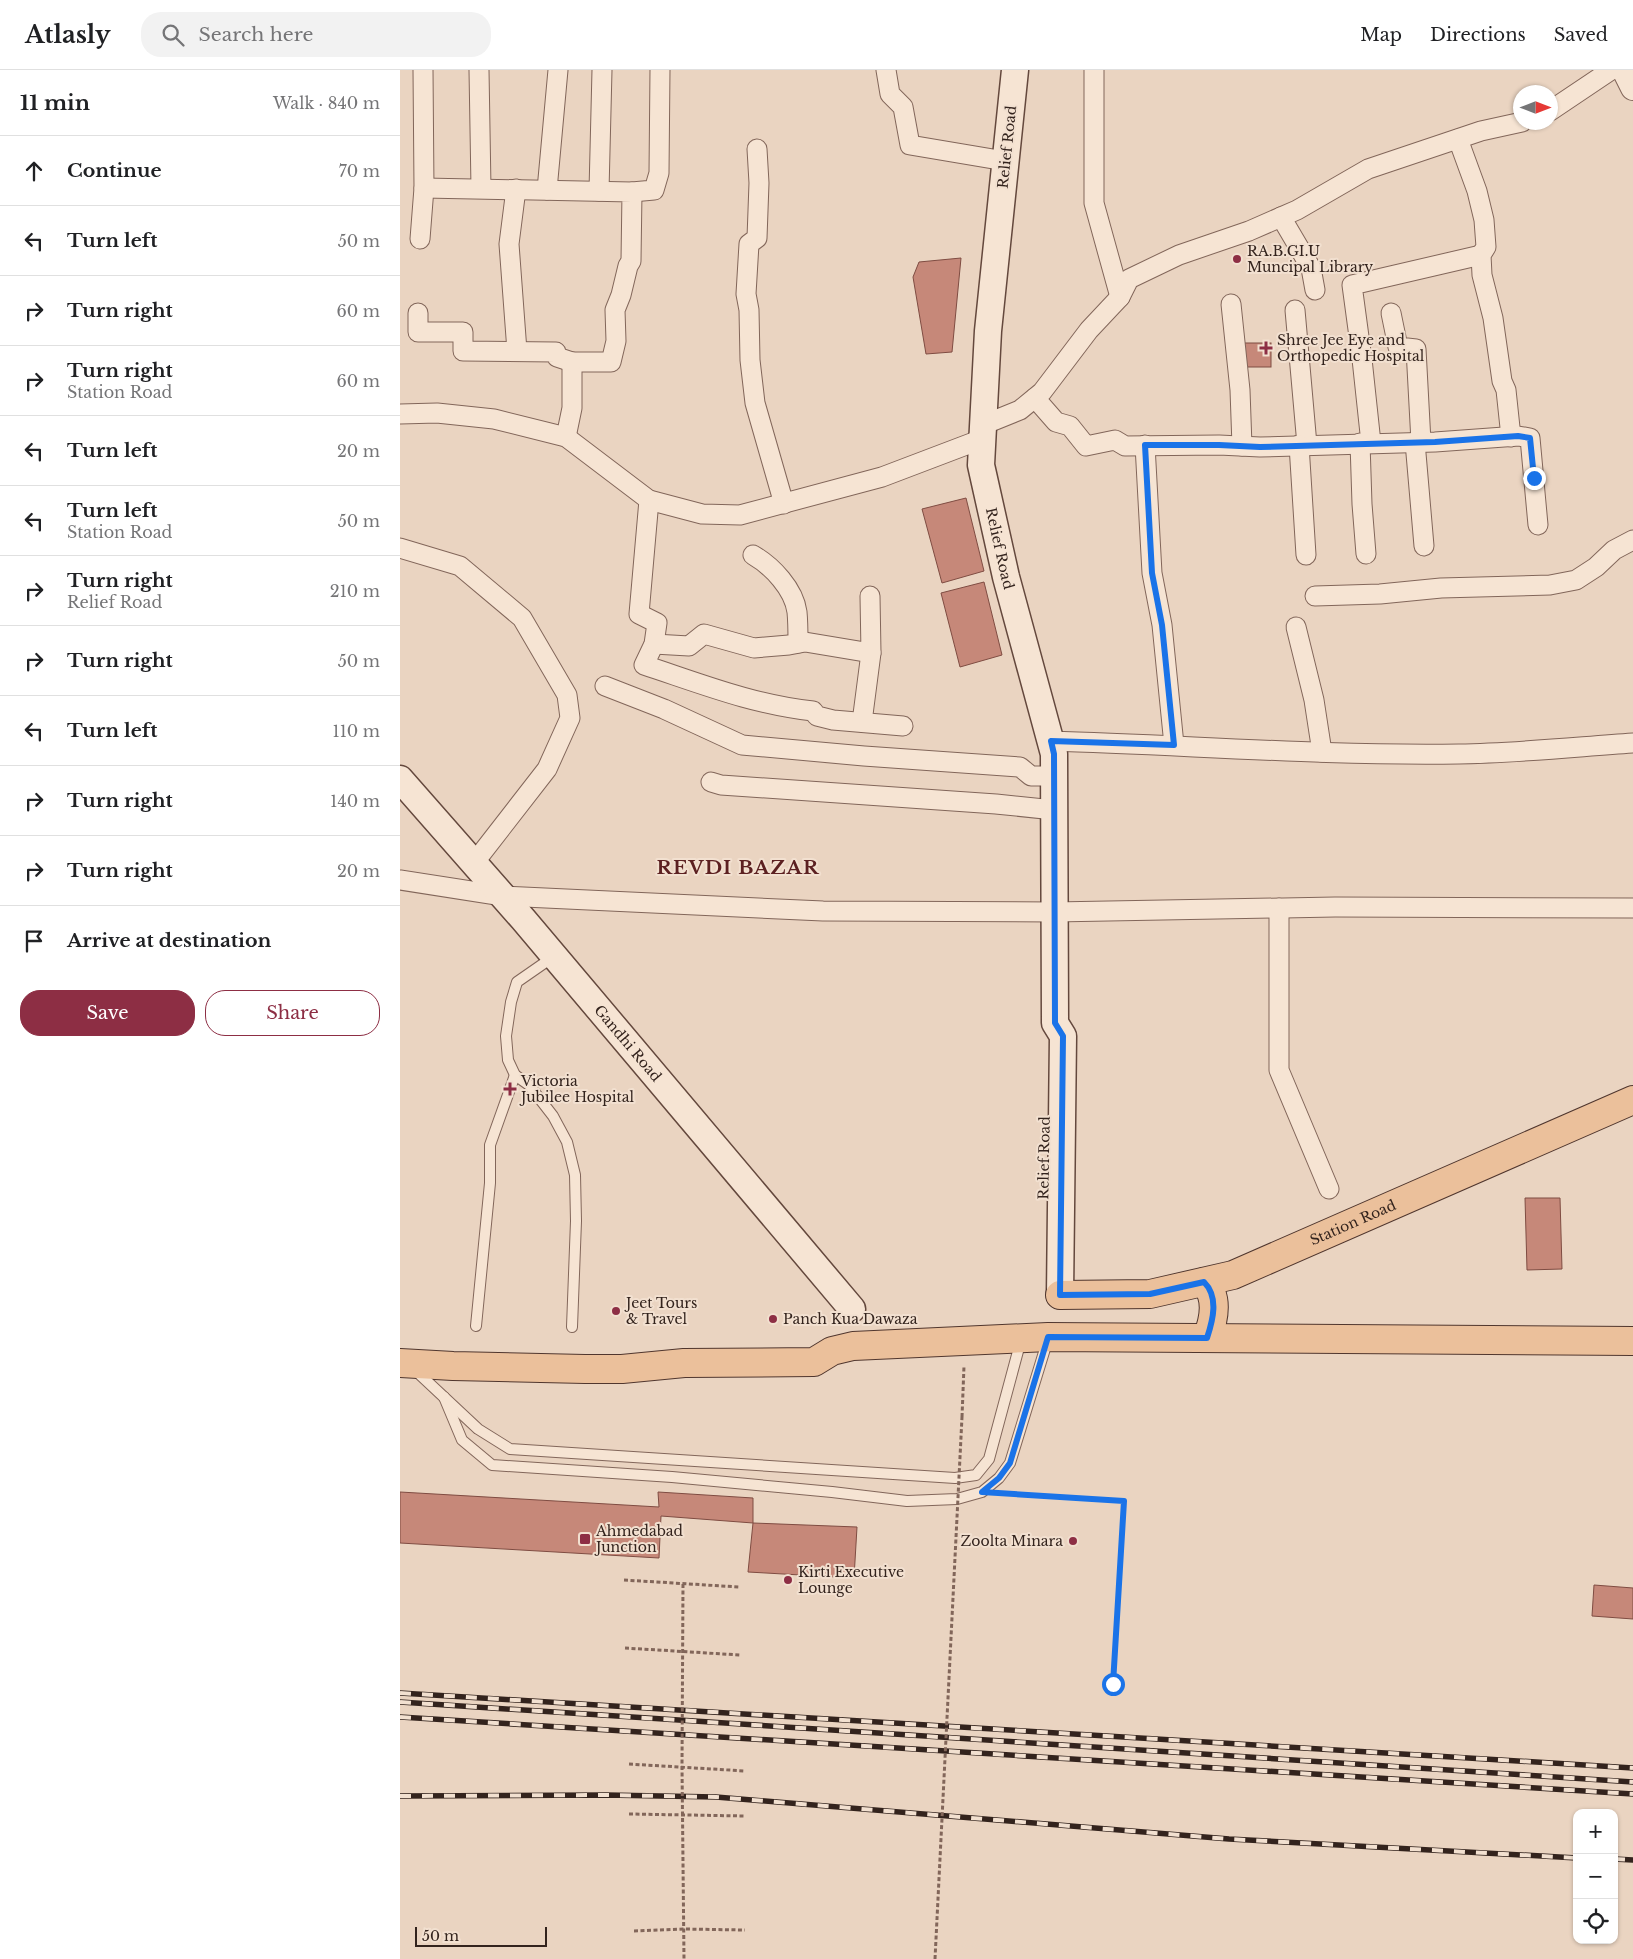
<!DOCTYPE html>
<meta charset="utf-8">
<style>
:root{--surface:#fff;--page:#f2f2f2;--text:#202124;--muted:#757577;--line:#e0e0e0;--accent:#8d2e44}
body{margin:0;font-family:"Libre Baskerville",serif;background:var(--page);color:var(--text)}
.controls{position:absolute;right:15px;bottom:15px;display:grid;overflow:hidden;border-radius:10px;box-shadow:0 1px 4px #0004}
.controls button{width:45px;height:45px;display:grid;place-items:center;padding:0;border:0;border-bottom:1px solid var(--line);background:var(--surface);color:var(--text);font:25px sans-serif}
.compass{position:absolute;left:1113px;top:15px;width:45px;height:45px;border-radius:50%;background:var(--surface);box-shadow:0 1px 4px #0004;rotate:90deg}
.scale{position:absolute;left:15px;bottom:12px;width:132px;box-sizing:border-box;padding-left:5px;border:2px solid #33231d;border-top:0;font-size:14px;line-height:18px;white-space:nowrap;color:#33231d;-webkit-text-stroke:4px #f2e0d0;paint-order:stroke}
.stop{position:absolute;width:15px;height:15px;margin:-11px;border:4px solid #1a73e8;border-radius:50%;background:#fff}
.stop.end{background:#1a73e8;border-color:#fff;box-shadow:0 1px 5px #0008}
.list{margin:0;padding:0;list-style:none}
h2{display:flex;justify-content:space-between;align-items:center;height:65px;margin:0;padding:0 20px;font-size:21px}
h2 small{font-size:16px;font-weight:400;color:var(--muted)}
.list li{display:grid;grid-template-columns:32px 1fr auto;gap:15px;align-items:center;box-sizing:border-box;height:70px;padding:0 20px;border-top:1px solid var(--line)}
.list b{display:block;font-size:19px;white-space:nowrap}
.list p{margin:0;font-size:16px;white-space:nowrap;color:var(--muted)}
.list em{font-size:16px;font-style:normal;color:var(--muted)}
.actions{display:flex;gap:10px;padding:15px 20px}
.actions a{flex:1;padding:11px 0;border:1px solid var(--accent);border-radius:20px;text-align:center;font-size:18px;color:var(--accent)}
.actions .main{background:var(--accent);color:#fff}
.icon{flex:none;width:28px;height:28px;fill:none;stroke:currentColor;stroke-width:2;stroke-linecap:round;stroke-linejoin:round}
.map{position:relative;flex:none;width:1233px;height:1889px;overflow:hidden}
header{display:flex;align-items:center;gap:30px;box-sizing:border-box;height:70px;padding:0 25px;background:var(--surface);border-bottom:1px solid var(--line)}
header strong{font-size:24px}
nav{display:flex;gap:28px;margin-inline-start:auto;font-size:18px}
.search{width:350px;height:45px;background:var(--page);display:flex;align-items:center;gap:12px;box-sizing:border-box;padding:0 18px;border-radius:20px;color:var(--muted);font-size:19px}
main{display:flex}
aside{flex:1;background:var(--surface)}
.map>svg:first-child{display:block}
</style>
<header>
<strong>Atlasly</strong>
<div class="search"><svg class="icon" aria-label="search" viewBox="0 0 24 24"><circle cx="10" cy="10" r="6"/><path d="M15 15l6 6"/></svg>Search here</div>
<nav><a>Map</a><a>Directions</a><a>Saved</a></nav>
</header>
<main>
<aside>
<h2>11 min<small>Walk · 840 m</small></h2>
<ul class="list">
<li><svg class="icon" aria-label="ahead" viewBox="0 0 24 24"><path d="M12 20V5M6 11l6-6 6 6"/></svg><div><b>Continue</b></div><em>70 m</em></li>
<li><svg class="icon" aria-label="left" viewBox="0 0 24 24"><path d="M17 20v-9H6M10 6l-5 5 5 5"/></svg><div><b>Turn left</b></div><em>50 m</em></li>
<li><svg class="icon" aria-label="right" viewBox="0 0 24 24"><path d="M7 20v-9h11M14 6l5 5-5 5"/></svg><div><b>Turn right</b></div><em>60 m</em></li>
<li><svg class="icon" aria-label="right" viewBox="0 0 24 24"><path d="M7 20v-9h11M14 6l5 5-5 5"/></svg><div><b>Turn right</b><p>Station Road</p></div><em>60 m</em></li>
<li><svg class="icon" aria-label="left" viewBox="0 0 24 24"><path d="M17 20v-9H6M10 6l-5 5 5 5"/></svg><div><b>Turn left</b></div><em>20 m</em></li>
<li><svg class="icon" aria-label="left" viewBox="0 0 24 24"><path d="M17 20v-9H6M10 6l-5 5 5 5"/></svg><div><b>Turn left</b><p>Station Road</p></div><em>50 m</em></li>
<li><svg class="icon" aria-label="right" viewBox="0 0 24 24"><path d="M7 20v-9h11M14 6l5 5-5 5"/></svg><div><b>Turn right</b><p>Relief Road</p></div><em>210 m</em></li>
<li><svg class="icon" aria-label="right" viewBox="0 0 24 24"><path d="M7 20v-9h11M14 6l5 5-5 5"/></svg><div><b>Turn right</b></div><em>50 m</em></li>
<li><svg class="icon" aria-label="left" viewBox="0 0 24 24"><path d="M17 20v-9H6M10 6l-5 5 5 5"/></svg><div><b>Turn left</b></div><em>110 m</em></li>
<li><svg class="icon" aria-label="right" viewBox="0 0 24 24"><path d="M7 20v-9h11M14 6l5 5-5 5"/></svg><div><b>Turn right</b></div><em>140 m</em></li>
<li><svg class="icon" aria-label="right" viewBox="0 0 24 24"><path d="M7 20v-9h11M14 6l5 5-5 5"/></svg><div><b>Turn right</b></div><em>20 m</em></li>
<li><svg class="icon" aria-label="arrive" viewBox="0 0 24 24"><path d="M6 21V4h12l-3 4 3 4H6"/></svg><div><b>Arrive at destination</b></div></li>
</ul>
<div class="actions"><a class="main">Save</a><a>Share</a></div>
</aside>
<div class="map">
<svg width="1233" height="1889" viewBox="0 0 1233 1889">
<rect width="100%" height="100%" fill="#ead4c1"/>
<!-- building -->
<g fill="#c68879" stroke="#7f4c42">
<path d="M561,188L552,282L526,284L513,207L519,192Z"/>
<rect x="844" y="273" width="27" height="24"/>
<path d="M566,428L584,501L542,513L522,439Z"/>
<path d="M584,512L602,585L560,597L541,523Z"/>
<path d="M1125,1128H1160L1162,1199L1127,1200Z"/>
<path d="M0,1422L259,1437L258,1422L353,1428V1453L261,1446L259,1488L0,1473Z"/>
<path d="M353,1453L457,1457L454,1508L348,1502Z"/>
<path d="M1194,1515L1233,1518V1549L1192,1546Z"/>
</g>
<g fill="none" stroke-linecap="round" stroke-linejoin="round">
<!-- service casing -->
<g stroke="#82665a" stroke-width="12">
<g id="service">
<path d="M153,887L117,912L111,932L106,966L108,990L115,1005L129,1015L153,1046L167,1072L175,1105L176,1151L172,1257"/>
<path d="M76,1256L90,1113V1075L115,1005"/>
<path d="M15,1300L78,1359L110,1379L555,1408L576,1405L589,1389L621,1270"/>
<path d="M44,1327L62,1370L92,1395L272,1407L432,1422L507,1431L557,1429L582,1422L599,1408L610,1393L648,1269"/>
</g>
</g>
<!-- minor casing -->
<g stroke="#82665a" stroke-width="21">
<g id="minor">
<path d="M79,0L81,118"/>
<path d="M486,0L490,24L503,37L510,75L605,91"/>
<path d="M694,0V133L720,227"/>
<path d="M1150,41L1211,0"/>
<path d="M1058,69L1077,121L1084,150L1086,177L1081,185L1082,205L1093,248L1102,311L1106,320L1111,367"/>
<path d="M357,79L359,113L357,168L349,174L346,224L349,240L350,290L355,333L384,434"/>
<path d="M24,118L232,122L231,191L228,196L221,225L215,240L216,271L211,292H172V338L166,367"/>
<path d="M116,119L109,174L117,281"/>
<path d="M147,120L158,0"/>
<path d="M199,121L202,0"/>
<path d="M232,122L254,120L259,103L260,0"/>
<path d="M881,147L911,198L915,220"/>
<path d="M20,169L24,118L23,0"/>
<path d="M831,234L840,320L842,376"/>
<path d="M895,240L907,375"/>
<path d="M18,243V262H63V281L156,282L157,287L172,292"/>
<path d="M991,243L998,277L1016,279L1021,372"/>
<path d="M635,328L656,352L670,356L686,376L715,370L725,376L819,375L860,377L1035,372L1118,366L1130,368L1138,455"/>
<path d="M0,344L37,343L94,349L166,367L249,430L302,444L340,445L482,407L582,369"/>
<path d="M583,355L620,340L642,322L689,260L720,227L729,209L779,185L849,161L897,140L968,99L1081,61L1122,52"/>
<path d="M1015,372L1024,476"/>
<path d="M960,373L962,434L966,484"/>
<path d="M971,373L962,289L952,215L1081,185"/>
<path d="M745,375L752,503L762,555L774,675"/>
<path d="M899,375L906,485"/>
<path d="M249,430L239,544L257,553L254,574L244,595C299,613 354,635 413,641L417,646L433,650L503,656"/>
<path d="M0,478L60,496L122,548L167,625L170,648L147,699L74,793"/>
<path d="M353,485C372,496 394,519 397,542C398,552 398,563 398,573"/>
<path d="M915,526L980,524L1041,518L1150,515L1176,510L1196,497L1214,480L1233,470"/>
<path d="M896,557L914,630L922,682"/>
<path d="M254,574L289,576L304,564L354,578L389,575L405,572L471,583L470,526"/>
<path d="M205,616L264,639L342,675L464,686L620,697L631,706H654"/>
<path d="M462,652L471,583"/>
<path d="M651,671C787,675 923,686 1059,684C1117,683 1175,677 1233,673"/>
<path d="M311,712L321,715L596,734L654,740"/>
<path d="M0,810L103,826L423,841L654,842L935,837L1233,838"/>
<path d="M879,838V1000L929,1119"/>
</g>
</g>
<!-- tertiary casing -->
<g stroke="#82665a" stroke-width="26">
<path id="tertiary" d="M1224,0L1233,18"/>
</g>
<!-- secondary casing -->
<g stroke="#64483d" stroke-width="29">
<g id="secondary">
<path id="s1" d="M615,0L588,261L581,395L606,507L654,684L655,953L663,966L660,1225"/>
<path id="s2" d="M0,709L123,849L452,1239"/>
</g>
</g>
<!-- primary casing -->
<g stroke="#50362e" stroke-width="30">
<g id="primary">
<path d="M804,1212C819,1227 814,1250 807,1268"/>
<path id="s3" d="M660,1225L750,1224L833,1205L1233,1030"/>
<path d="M0,1293L53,1296L185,1299H222L284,1293L414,1292L432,1281L453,1276L648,1267L1233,1271"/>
</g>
</g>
<!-- path -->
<g stroke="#82665a" stroke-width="3" stroke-dasharray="4 2.5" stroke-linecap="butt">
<path d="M562,1347L564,1296"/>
<path d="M600,1423L724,1431L713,1614"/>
<path d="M224,1510L339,1517"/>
<path d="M225,1578L340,1585"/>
<path d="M229,1694L345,1701"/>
<path d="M229,1744L345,1746"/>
<path d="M234,1861L284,1859L345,1860"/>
</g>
<!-- service -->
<use href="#service" stroke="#f6e4d3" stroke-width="10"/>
<!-- minor -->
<use href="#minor" stroke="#f6e4d3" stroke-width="19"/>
<!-- tertiary -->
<use href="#tertiary" stroke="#f6e4d3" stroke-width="24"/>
<!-- secondary -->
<use href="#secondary" stroke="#f6e4d3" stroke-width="26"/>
<!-- primary -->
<use href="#primary" stroke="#ebc09b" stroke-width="28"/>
<!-- rail casing -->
<g stroke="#33231d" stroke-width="5.5">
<g id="rail">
<path d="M0,1623L1233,1698"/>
<path d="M0,1632L1233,1712"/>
<path d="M0,1647L1233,1724"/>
<path d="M0,1726L206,1725L316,1727L829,1769L1177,1788"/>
<path d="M1214,1789L1233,1790"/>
</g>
</g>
<!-- rail -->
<use href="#rail" stroke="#f2e0d0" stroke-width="4" stroke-dasharray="11" stroke-linecap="butt"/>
<!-- path-bridge -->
<g stroke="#82665a" stroke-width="3" stroke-dasharray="4 2.5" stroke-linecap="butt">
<path d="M283,1514L282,1696L284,1889"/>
<path d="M535,1889L562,1347"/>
</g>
</g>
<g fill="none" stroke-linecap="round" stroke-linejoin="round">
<!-- route -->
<path stroke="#1a73e8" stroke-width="6" d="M713,1614L724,1431L582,1422L599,1408L610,1393L648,1267L807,1268C813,1250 819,1227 804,1212L750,1224L660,1225L663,966L655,953L654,684L651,671L774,675L762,555L752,503L745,375H819L860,377L1035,372L1118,366L1130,368L1134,408"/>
</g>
<!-- markers -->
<g fill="#8d2e44" stroke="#f2e0d0" stroke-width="2">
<circle cx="837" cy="189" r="5"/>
<path d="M863.5 270.5h5v5h5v5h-5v5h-5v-5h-5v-5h5z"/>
<path d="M107.5 1011.5h5v5h5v5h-5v5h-5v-5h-5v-5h5z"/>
<circle cx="216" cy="1241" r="5"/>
<circle cx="373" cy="1249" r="5"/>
<rect x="179" y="1463" width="12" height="12" rx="2.5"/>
<circle cx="673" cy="1471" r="5"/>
<circle cx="388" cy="1510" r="5"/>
</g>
<g text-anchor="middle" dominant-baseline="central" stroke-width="4" stroke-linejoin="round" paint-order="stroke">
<!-- street labels -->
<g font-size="14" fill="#33231d" stroke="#f2e0d0">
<text transform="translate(607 77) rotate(-84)">Relief Road</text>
<text stroke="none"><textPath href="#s1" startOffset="482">Relief Road</textPath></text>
<text stroke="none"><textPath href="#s2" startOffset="349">Gandhi Road</textPath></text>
<text transform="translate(644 1088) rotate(-89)">Relief Road</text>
<text stroke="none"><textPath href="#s3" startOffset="306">Station Road</textPath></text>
</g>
<!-- poi labels -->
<g font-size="14" fill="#33231d" stroke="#f2e0d0" text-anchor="start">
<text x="847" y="181">RA.B.GI.U<tspan x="847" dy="16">Muncipal Library</tspan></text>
<text x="877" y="270">Shree Jee Eye and<tspan x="877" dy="16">Orthopedic Hospital</tspan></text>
<text x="121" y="1011">Victoria<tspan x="121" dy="16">Jubilee Hospital</tspan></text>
<text x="226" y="1233">Jeet Tours<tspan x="226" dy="16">&amp; Travel</tspan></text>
<text x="383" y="1249">Panch Kua Dawaza</text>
<text x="196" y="1461">Ahmedabad<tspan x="196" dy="16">Junction</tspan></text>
<text x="663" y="1471" text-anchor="end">Zoolta Minara</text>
<text x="398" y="1502">Kirti Executive<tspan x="398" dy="16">Lounge</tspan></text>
</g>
<!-- district labels -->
<g font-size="19" font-weight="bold" letter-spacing="1" fill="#5c2021" stroke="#f2e0d0">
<text x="338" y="797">REVDI BAZAR</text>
</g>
</g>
</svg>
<div class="controls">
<button>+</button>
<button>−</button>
<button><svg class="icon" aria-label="locate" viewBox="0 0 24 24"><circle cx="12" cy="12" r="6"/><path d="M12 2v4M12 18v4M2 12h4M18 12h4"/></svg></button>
</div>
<svg class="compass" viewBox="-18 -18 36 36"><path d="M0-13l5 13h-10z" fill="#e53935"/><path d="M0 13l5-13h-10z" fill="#757577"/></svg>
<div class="scale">50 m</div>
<div class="stop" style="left:713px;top:1614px"></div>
<div class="stop end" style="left:1134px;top:408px"></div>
</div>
</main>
